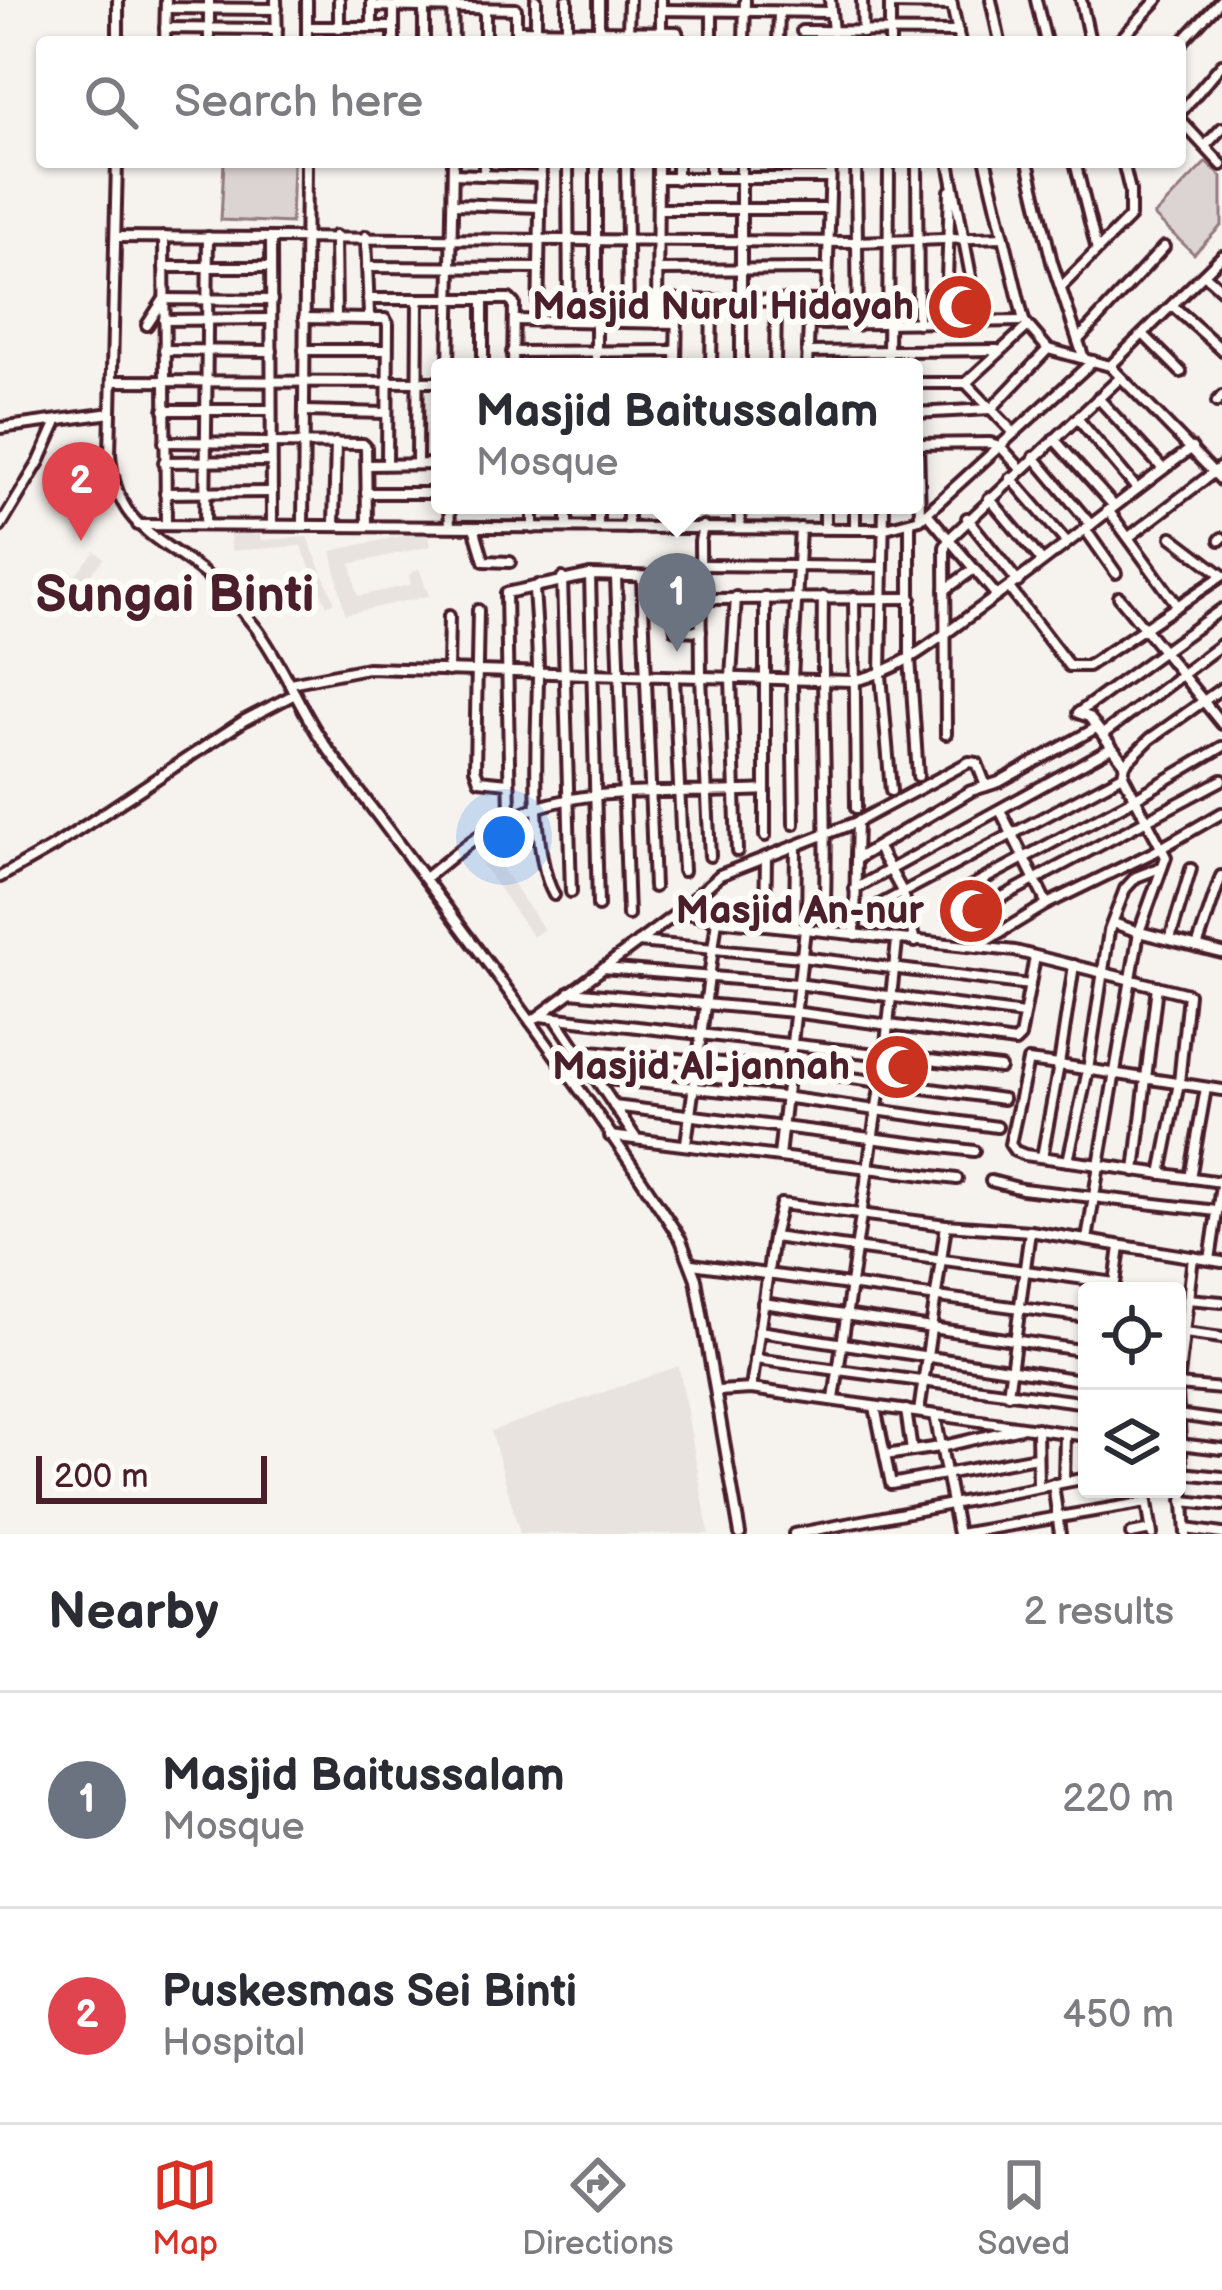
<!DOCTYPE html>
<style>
:root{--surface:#fff;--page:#f7f7f7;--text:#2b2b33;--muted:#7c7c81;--line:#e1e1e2;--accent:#d93025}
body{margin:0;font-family:"Balsamiq Sans",sans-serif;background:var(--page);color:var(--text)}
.controls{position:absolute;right:36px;bottom:36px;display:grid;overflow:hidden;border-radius:12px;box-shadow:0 3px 9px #0004}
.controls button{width:108px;height:108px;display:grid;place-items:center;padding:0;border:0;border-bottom:3px solid var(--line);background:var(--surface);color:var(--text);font:60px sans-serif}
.scale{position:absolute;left:36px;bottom:30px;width:231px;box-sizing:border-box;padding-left:12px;border:6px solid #4a1f2b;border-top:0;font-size:33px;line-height:42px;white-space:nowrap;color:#4a1f2b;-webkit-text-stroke:9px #fdfcf7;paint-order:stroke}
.you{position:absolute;left:504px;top:837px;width:42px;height:42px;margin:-30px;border:9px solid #fff;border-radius:50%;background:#1a73e8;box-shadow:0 0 0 18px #1a73e833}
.badge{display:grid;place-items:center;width:78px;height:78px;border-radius:50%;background:var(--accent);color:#fff;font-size:39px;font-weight:700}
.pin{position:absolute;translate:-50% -99px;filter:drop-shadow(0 3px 6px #0008)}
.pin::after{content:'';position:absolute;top:63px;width:42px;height:36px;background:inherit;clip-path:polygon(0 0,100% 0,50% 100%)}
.popup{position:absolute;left:431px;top:358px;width:492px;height:156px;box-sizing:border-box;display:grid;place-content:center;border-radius:12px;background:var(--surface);filter:drop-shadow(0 3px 9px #0005);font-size:39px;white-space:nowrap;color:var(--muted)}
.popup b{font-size:45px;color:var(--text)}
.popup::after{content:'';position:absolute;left:50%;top:100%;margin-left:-24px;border:24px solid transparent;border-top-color:var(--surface)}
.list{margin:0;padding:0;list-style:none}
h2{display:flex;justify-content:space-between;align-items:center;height:156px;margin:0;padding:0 48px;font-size:51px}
h2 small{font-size:39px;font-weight:400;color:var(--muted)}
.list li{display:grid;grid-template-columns:78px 1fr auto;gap:36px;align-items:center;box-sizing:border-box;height:216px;padding:0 48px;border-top:3px solid var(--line)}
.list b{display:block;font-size:45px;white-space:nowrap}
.list p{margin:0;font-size:39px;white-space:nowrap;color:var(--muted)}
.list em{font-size:39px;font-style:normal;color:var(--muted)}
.icon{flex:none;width:66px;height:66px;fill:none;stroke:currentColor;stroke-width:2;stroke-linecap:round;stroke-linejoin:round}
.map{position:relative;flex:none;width:1222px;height:1534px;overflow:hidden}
.search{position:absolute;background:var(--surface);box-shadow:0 3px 9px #0004;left:36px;right:36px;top:36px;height:132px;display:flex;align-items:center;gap:30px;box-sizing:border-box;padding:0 42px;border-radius:12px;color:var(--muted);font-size:45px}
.sheet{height:588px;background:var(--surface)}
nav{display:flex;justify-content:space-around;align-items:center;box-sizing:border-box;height:168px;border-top:3px solid var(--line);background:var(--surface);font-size:33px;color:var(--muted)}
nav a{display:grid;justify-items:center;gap:6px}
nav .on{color:var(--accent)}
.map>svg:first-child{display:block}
</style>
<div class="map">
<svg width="1222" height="1534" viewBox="0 0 1222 1534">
<rect width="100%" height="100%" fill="#f6f3ef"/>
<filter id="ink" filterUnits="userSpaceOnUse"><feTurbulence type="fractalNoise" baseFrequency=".00833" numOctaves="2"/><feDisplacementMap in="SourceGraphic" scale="24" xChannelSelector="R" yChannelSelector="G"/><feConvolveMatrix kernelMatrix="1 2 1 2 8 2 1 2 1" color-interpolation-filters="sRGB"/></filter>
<g filter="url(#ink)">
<!-- built -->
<g fill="#e9e3e0">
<path d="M428,530L431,546L351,564L358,596L410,585L409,575L419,568L429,596L345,614L331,551Z"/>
<path d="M251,531L252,535L260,534L261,540L307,537L335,602L327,606L301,546L231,551L230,532Z"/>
<path d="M95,551L104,558L62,609L53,602Z"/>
<path d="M488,848L544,929L533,937L476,856Z"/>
<path d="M679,1366L709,1534H520L491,1431Z"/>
</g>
<!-- green -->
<g fill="#dcd4d2" stroke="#937a7e" stroke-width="3">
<path d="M224,162H293L291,223L221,220Z"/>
<path d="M1206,162L1222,177V225L1194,254L1154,216Z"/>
</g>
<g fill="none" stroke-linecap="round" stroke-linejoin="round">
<!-- minor casing -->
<g stroke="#4a1f2b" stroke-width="16">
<g id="minor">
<path d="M209,0V42"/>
<path d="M276,0L277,42"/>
<path d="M307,0V42"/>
<path d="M339,0V28"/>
<path d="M372,0V27"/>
<path d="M452,0L453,42"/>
<path d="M830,0L833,32"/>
<path d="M862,0L863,33"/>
<path d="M991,0L1000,42"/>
<path d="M1036,0L1046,42"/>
<path d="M1081,0L1090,42"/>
<path d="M951,1L960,42"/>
<path d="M890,4L952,5"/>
<path d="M372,6L516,9V42"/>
<path d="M394,7V42"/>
<path d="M166,8L277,9"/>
<path d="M661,10L830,12"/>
<path d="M307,27H394"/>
<path d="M165,28L277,29"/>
<path d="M516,30L677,32L680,42"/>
<path d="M536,30V0"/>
<path d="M567,30V0"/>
<path d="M628,31L629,0"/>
<path d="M661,31V0"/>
<path d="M802,31L958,32"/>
<path d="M118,42V0"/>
<path d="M165,42L166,0"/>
<path d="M424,42V8"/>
<path d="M485,42V9"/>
<path d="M599,42V0"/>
<path d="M712,42V12"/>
<path d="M744,42L745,0"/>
<path d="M778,42L779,13"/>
<path d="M890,42V1"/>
<path d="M1118,42L1157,0"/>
<path d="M1180,44L1221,0"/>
<path d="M1180,113L1222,64"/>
<path d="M1180,120L1222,165"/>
<path d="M1205,146L1222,128"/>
<path d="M117,162L110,454C115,527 157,535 206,575C225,590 241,609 256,628C283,664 299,708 325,745C446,909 572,1069 681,1240L696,1279L740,1534"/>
<path d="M568,162L569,321"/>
<path d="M626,162L628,322"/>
<path d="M741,162V367"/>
<path d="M856,162L858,325"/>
<path d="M917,162L918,323"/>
<path d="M949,162L980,323"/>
<path d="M986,162L1024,321L1048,349L1110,366L1222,481"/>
<path d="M1028,162L1052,262L1084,359"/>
<path d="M1075,162L1097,250"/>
<path d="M453,174L541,177"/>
<path d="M484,175V162"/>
<path d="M658,178H827"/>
<path d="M710,178V162"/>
<path d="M677,179V162"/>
<path d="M453,204L540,207"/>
<path d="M658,209H827"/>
<path d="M335,236L336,319"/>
<path d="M366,236L369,315L372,319H385L388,324L387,463"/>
<path d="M116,237L856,242L1003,237"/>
<path d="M164,237L166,525"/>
<path d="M271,238L272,525"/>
<path d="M164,267H271"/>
<path d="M367,267L539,268"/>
<path d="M658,270L827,269"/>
<path d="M1204,274L1222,290"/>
<path d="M947,279L950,191"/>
<path d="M1061,287L1130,217V191L1123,162"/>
<path d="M368,299H509L514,304L513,367"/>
<path d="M658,300L826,301"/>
<path d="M1173,306L1222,350"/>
<path d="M304,318L372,319"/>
<path d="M164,320L271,319"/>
<path d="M514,320L677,323"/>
<path d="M538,321L541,162"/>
<path d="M657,323L658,162"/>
<path d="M826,324L831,162"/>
<path d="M147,325L164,299L272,300"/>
<path d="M1143,334L1181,372"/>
<path d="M1078,340L1164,247"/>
<path d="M164,350L272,351"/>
<path d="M304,350H387"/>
<path d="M512,352L676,351"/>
<path d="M807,352L997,350"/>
<path d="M1110,366L1222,256"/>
<path d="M449,367L453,162"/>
<path d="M483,367V299"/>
<path d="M596,367V162"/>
<path d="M676,367L677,300"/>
<path d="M711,367L712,300"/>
<path d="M775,367L776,302"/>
<path d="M807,367L809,324L1024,321"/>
<path d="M888,367L889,162"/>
<path d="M114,381L440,382"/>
<path d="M914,383H966L1014,433"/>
<path d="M966,383L1028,326"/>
<path d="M1098,398L1163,469"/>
<path d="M1217,402L1222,396"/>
<path d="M164,410H271"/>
<path d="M304,411L386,413"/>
<path d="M914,413L991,409L1048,349"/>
<path d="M1077,418L1137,489"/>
<path d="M0,428L111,413"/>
<path d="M1054,439L1114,506"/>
<path d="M164,442L363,444L366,447L367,524"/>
<path d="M914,444L990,443L1000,446L1021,469"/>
<path d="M918,444L920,517"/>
<path d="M1034,457L1091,525"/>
<path d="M164,462L271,461"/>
<path d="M417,464L418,300"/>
<path d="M367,465L440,464"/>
<path d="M1011,478L1067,543"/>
<path d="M165,493L272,492"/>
<path d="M366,493H440"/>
<path d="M989,498L1042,561"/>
<path d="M449,505L450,526"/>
<path d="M567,505V527"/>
<path d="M598,505V527"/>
<path d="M628,505V528"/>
<path d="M739,505L740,527"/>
<path d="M855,505V529"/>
<path d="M884,505L881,675L891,791"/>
<path d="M1108,510L1177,605"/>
<path d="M927,513L997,596"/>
<path d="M967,518L1018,582"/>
<path d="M303,524L306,162"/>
<path d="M334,524L336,443"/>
<path d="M910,524V658L918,776"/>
<path d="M138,525L855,529H882L920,519L1093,361"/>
<path d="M205,525L208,237"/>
<path d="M703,526L700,541L701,678L710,856"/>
<path d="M0,527L39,462L56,424"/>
<path d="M474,527L484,561L510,562"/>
<path d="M825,527V505"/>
<path d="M533,528V505"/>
<path d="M1085,529L1116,573"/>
<path d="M1129,537L1222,466"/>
<path d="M1172,537L1222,575"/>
<path d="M1220,540L1222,538"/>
<path d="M700,565L882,567"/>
<path d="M590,575L598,906"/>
<path d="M616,577L628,915"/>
<path d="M642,577L654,887"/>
<path d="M562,578L571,892"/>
<path d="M538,585L534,590C536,617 538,646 538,673C538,728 528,849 554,895"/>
<path d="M1009,588L1069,666H1088L1222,576"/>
<path d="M945,590L974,569"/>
<path d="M736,597L731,678L737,851"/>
<path d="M823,597C821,709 829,820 824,931"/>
<path d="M854,597L856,808"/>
<path d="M1119,597L1222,724"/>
<path d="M701,599L911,598"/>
<path d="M478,610L475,769L479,780L508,783"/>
<path d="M448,671L449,616"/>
<path d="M674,678L683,871"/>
<path d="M290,683L367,668L853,681C900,671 934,642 972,614C1047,561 1118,502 1192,448"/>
<path d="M1222,688L1150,739L1125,764L1123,775L1166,857L1139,932L1222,953"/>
<path d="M946,734L945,547L949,539L1120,378"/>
<path d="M1103,734L1222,644"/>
<path d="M1125,764L1089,717L1078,713L1222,609"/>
<path d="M1000,810L1047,904"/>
<path d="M510,818L506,593L590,575L669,577L676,630L701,631"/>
<path d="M794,824L792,679L800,528"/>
<path d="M765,836V597"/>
<path d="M878,848L903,893L915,942"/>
<path d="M856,857L857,822"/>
<path d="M0,877L53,847L245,720L295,694"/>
<path d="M425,878C452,857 477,834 508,819C587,781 679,796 764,790"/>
<path d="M855,889L1111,748"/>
<path d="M964,890L1134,799L1222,747"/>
<path d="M679,911L717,920L1015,951L1188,994L1179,1083L1161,1174"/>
<path d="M855,918L1123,775"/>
<path d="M765,925L766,857"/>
<path d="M795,928L796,846"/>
<path d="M1001,933L989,911L991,903L1222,780"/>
<path d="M855,935L856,859L971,791L999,782L1096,728"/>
<path d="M1170,939L1191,869"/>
<path d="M638,942L801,957L1030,985"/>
<path d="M981,944L1047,904L1156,851L1222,813"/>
<path d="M1197,947L1221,876"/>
<path d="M1074,965L1059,1065L1028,1061L1010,1144L1015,1151L1025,1155L1099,1165L1139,932L1113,923"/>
<path d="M603,968L797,984L1023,1014"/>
<path d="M570,992L793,1012L1015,1042L1020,1037L1035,957"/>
<path d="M540,1016L1000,1068"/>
<path d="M531,1022L676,914L720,875L857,822L969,762L977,763L986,786"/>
<path d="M558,1022L635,1137"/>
<path d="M579,1050L787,1069L1003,1099"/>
<path d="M597,1078L783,1097L997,1127"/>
<path d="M614,1106L974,1151"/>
<path d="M610,1136L957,1179"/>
<path d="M686,1143L717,920"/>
<path d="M779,1156L805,929"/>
<path d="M1042,1157L1059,1065L1222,1090"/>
<path d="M1068,1161L1088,1070L1109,931L1125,889L1136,877L1162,867"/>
<path d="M1135,1171L1157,986"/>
<path d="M1190,1178L1206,1088"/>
<path d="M991,1181L1022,1189L1217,1211"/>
<path d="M773,1237L1115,1283"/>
<path d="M1087,1240L1099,1165L1221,1182"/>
<path d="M1210,1260L1222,1179"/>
<path d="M692,1264L1087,1317"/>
<path d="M1114,1291L1120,1247"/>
<path d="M1188,1299L1222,1302"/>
<path d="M763,1303L1087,1351"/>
<path d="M759,1331L1087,1381"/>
<path d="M1177,1332L1222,1338"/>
<path d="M755,1359L1087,1403"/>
<path d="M1178,1385L1222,1389"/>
<path d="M751,1389L773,1237L781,1204L946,1225L1030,1231L1222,1262"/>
<path d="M718,1391L751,1389L1087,1436"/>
<path d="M1008,1394L1030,1231"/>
<path d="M834,1399L885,1053L897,941"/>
<path d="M875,1407L891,1484L1036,1457"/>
<path d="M906,1410L912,1451"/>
<path d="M919,1412L946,1225"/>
<path d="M935,1415L958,1534"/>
<path d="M1177,1415L1222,1421"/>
<path d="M1037,1428L1038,1486"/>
<path d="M1179,1444L1222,1449"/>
<path d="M885,1455L940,1447L1020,1428"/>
<path d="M1181,1473L1222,1477"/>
<path d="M1064,1482L1065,1434"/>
<path d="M1053,1484L1060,1534"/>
<path d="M1145,1489L1152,1534"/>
<path d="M1183,1501L1222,1505"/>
<path d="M1186,1529L1222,1534"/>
<path d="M794,1534L1087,1478"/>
<path d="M959,1534L1147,1502"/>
<path d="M1131,1534L1151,1530"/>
<path d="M1186,1534L1177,1393L1193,1257"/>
</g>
</g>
<!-- minor -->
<use href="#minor" stroke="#fdfcf7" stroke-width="8"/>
</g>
</g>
<!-- icons -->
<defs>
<g id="mosque-disc" transform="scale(3.45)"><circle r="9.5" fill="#c8321e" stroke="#fdfcf7"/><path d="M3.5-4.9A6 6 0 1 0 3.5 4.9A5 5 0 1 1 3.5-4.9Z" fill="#fff"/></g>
</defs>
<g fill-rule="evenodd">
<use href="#mosque-disc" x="960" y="307"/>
<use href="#mosque-disc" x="971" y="911"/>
<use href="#mosque-disc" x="897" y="1067"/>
</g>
<g text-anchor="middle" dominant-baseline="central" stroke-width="12" stroke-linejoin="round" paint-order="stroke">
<!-- poi labels -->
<g font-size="39" font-weight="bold" fill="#4a1f2b" stroke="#fdfcf7" text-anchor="end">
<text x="914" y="307">Masjid Nurul Hidayah</text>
<text x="924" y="911">Masjid An-nur</text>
<text x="850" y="1067">Masjid Al-jannah</text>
</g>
<!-- district labels -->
<g font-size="51" font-weight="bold" fill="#4a1f2b" stroke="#fdfcf7">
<text x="175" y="595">Sungai Binti</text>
</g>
</g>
</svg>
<div class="controls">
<button><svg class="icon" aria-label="locate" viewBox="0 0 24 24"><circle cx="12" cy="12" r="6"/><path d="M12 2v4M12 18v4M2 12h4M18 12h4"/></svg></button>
<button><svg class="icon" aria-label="layers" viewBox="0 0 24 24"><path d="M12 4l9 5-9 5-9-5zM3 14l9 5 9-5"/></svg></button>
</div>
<div class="scale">200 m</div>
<div class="you"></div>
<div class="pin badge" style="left:677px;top:652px;background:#6b7280">1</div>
<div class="popup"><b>Masjid Baitussalam</b>Mosque</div>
<div class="pin badge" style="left:81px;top:541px;background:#e0444e">2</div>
<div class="search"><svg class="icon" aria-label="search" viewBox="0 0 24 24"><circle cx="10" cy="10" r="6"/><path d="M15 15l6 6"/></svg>Search here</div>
</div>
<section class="sheet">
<h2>Nearby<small>2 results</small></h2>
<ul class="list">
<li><span class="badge" style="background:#6b7280">1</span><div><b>Masjid Baitussalam</b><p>Mosque</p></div><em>220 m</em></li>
<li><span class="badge" style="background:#e0444e">2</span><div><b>Puskesmas Sei Binti</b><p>Hospital</p></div><em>450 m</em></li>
</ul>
</section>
<nav>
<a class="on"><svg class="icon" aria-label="map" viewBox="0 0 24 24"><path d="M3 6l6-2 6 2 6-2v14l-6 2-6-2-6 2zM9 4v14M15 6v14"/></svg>Map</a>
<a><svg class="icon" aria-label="directions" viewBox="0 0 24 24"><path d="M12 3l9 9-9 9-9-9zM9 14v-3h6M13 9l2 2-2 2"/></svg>Directions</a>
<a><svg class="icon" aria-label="saved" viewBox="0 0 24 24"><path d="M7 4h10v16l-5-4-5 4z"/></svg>Saved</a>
</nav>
